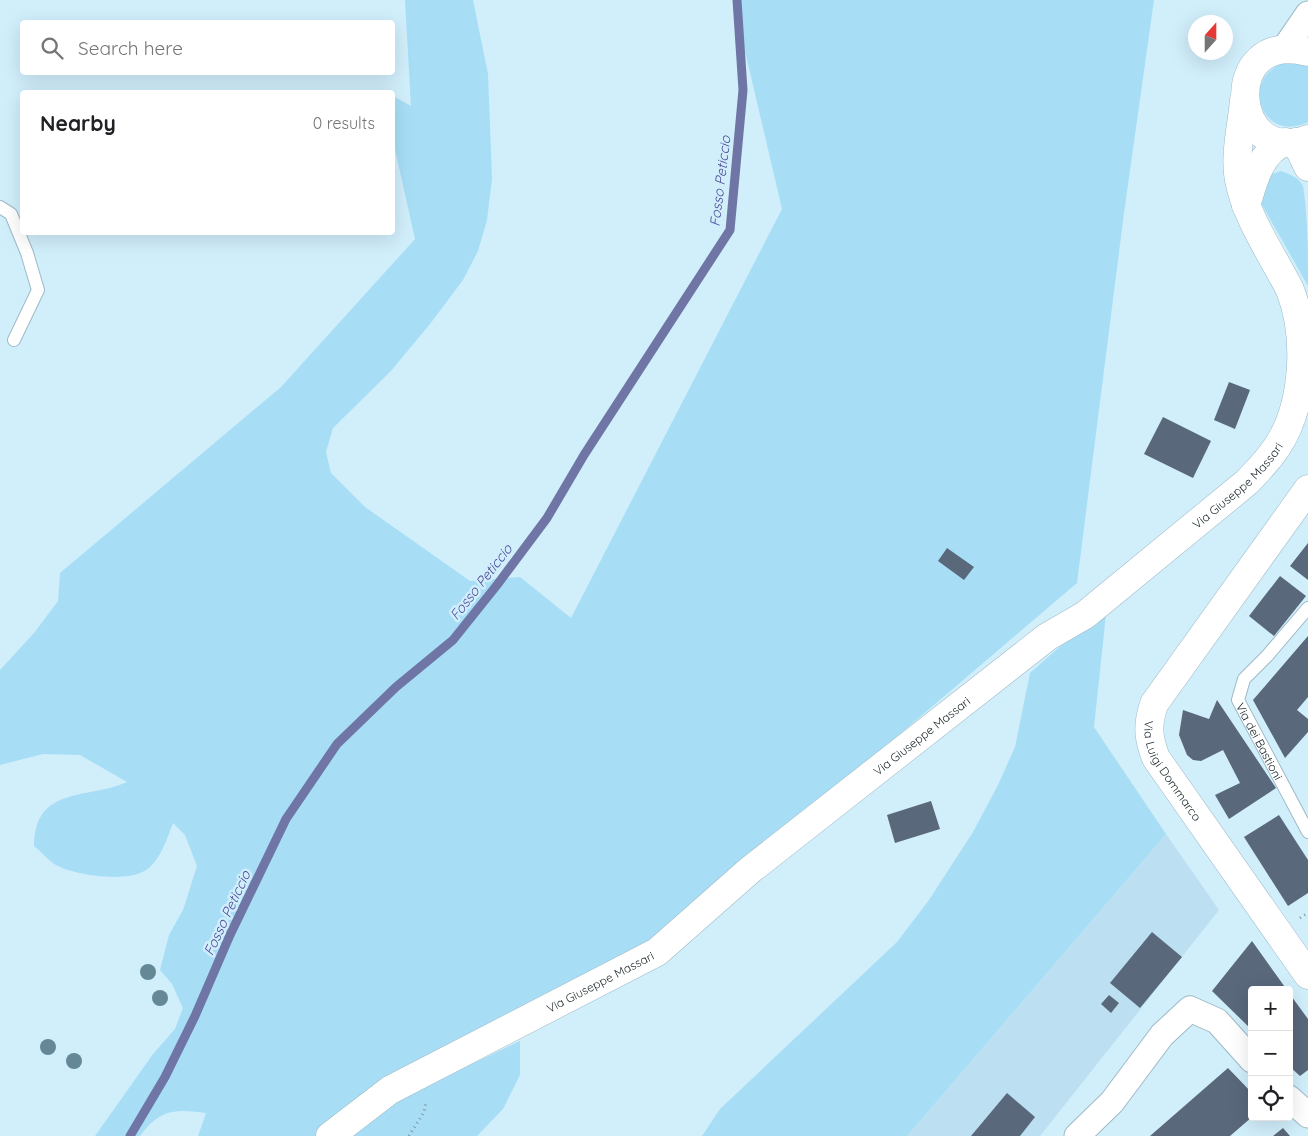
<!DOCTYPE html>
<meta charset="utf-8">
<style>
:root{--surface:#fff;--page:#f6f6f6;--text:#202124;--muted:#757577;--line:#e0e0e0}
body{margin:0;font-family:Quicksand,sans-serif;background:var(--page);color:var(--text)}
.controls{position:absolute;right:15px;bottom:15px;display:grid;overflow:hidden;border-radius:5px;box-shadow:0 5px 20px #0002}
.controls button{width:45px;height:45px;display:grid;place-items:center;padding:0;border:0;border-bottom:1px solid var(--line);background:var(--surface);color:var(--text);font:25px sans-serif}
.compass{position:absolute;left:1188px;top:15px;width:45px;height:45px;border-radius:50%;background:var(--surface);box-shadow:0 5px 20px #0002;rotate:21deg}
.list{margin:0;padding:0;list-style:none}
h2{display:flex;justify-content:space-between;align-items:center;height:65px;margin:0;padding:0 20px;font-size:21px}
h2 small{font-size:16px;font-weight:400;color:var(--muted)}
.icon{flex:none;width:28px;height:28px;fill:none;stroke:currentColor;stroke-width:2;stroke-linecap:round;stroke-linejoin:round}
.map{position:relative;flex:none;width:1308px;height:1136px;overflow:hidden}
.search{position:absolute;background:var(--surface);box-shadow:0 5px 20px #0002;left:20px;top:20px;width:375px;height:55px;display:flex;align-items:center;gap:12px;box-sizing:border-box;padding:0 18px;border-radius:5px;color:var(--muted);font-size:19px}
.panel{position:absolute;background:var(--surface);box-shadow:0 5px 20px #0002;left:20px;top:90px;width:375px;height:145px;border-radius:5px}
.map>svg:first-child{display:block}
</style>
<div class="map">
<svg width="1308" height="1136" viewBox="0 0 1308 1136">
<rect width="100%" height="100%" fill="#d1eefb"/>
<!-- built -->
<path fill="#bce0f1" d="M1166,834L1219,910L1040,1136H907Z"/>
<!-- green -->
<g fill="#a7def6">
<path d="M405,0H473L488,74L492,179L487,220L478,251L463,280L430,324L390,372L333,428L326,452L331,473L365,507L470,581L520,577L571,618L782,209L733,0H1154L1124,213L1077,583L669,931L321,1136H198L206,1113C175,1109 160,1109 140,1136H95L153,1054L175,1029L183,1008L172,984L160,970L169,935L183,910L197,866L185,835L173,823C167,838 163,854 150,867C133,884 78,876 58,866C49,862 42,852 34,846C35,785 87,800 127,782L80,755L43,754L0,765V670L34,633L58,601L60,573L281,387L415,239L392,136L393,96L411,106Z"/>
<path d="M1280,64H1301L1308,67V122C1267,143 1237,87 1280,64Z"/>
<path d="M1281,171C1290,174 1299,178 1303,186C1308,216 1308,255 1308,286L1261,203V194L1272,174Z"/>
<path d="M1107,605L1094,727L1166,834L907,1136H702L720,1109L897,942L929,900L973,832L998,785L1015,747L1030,673Z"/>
<path d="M520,1041V1075L503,1109L477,1136H344L385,1103L428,1085Z"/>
</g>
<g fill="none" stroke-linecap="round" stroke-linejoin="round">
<!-- stream -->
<path stroke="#6f76a5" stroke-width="9" d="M130,1136L165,1077L195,1016L230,935L286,819L337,744L396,687L453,640L497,585L547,518L584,455L730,230L743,90L737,0"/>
</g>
<!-- building -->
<g fill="#59687b">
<path d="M1229,382L1250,390L1235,429L1214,420Z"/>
<path d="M1163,417L1211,441L1193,478L1144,454Z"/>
<path d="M1308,543V580L1290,566Z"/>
<path d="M947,548L974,567L964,580L938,561Z"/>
<path d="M1280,576L1306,596L1274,636L1249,616Z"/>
<path d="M1308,636V697L1297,710L1308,719V732L1285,758L1253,700Z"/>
<path d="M1217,700L1276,788L1229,819L1215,795L1240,783L1223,750L1201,761L1193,760L1187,755L1179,735L1183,710L1209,719Z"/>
<path d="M931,801L940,829L895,843L887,815Z"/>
<path d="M1279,815L1308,860V893L1288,906L1244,837Z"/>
<path d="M1152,932L1182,957L1140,1008L1110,983Z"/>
<path d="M1252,941L1287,990H1252V1030L1212,991Z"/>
<path d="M1289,993L1308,1019V1070L1300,1076L1289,1066Z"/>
<path d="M1109,995L1119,1003L1111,1013L1101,1004Z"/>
<path d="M1228,1068L1252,1093V1117L1230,1136H1150Z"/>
<path d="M1007,1093L1035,1117L1020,1136H971Z"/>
<path d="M1283,1128L1290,1136H1273Z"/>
</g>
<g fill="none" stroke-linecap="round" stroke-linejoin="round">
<!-- lane casing -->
<g stroke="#9ebac7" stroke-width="14">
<g id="lane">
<path d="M0,207L11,214L27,253L38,290L14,340"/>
<path id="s1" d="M1308,608L1267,656L1244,679L1238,700L1308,832"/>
</g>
</g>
<!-- street casing -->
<g stroke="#9ebac7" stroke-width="27">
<g id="street">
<path d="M1284,49L1308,14"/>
<path d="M1289,1098L1308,1115"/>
<path d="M1077,1136L1112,1102L1162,1035L1190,1009L1217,1021L1252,1060"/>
</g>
</g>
<!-- secondary casing -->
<g stroke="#9ebac7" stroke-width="29">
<g id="secondary">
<path d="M1308,52C1218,28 1231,169 1308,139"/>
<path d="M1296,142L1308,167"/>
<path d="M1246,206C1253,183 1260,151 1285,142"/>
<path id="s2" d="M1308,489L1154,704C1147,725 1148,738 1156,758L1308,975"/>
<path id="s3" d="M330,1136L390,1090L657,952L750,870L1047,637L1085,615L1247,482C1258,471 1268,460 1277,447C1305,405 1308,336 1290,290C1272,254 1247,220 1239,180C1234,156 1242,125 1244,100"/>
</g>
</g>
<!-- path -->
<g stroke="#80959e" stroke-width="3" stroke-dasharray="1 4" stroke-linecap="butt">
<path d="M1300,918L1308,913"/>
<path d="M409,1136L424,1112L426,1102"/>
</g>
<!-- lane -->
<use href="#lane" stroke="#fff" stroke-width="12"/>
<!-- street -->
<use href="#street" stroke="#fff" stroke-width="25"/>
<!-- secondary -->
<use href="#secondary" stroke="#fff" stroke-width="28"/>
</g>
<!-- trees -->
<g fill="#658896">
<circle cx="148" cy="972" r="8"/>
<circle cx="160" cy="998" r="8"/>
<circle cx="48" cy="1047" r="8"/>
<circle cx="74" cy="1061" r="8"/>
</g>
<g text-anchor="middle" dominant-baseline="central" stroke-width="5" stroke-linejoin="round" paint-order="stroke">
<!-- street labels -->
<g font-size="12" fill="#1a252a" stroke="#d1eefb">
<text stroke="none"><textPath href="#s3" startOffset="1122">Via Giuseppe Massari</textPath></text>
<text stroke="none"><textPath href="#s3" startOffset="718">Via Giuseppe Massari</textPath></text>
<text stroke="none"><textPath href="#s1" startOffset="164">Via dei Bastioni</textPath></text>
<text stroke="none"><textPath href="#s2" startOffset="338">Via Luigi Dommarco</textPath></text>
<text stroke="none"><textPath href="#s3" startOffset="312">Via Giuseppe Massari</textPath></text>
</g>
<!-- water labels -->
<g font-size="14" font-style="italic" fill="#4c4b9b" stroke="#d1eefb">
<text transform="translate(720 181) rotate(-83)">Fosso Peticcio</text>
<text transform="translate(481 582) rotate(-52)">Fosso Peticcio</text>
<text transform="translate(227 913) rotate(-65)">Fosso Peticcio</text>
</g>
</g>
</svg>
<div class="controls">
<button>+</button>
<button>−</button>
<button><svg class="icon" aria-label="locate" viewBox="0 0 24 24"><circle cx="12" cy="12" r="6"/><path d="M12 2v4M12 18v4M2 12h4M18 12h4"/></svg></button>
</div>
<svg class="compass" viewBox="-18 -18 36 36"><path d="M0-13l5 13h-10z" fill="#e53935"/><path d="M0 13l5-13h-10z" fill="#757577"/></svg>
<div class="search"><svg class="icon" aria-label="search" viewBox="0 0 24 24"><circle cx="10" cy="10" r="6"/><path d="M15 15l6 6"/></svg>Search here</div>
<section class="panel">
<h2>Nearby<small>0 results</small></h2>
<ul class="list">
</ul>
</section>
</div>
